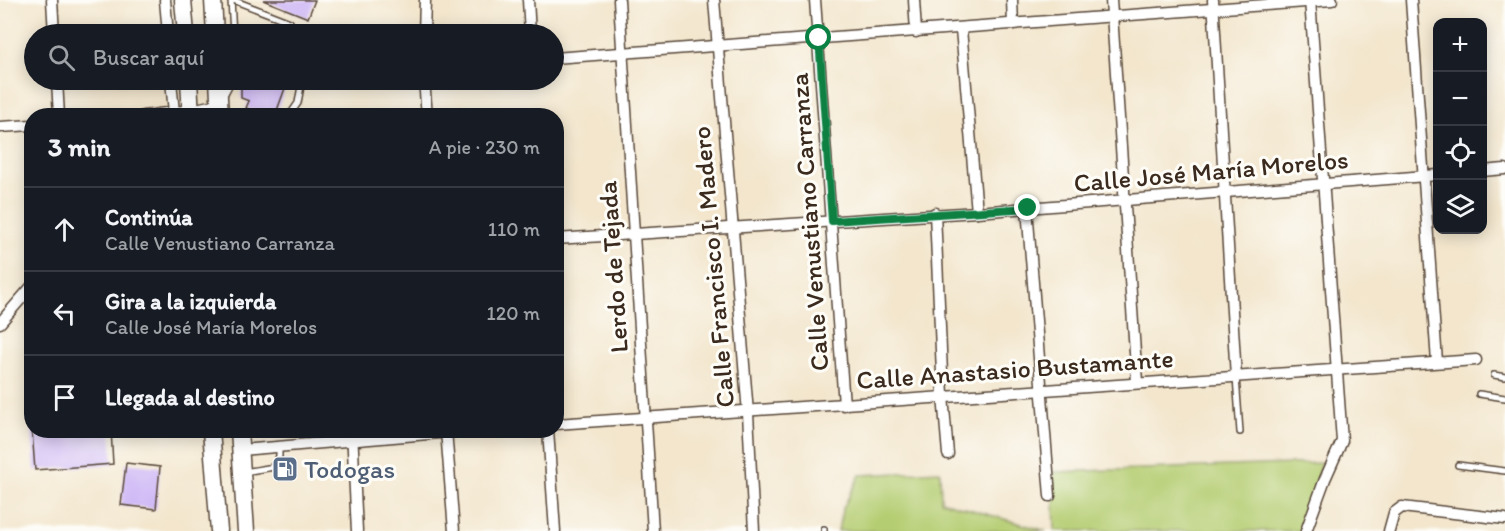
<!DOCTYPE html>
<html lang="es">
<meta charset="utf-8">
<style>
:root{--surface:#171b24;--page:#242831;--text:#f1f3f6;--muted:#9ea1a6;--line:#363941}
body{margin:0;font-family:Itim,sans-serif;background:var(--page);color:var(--text)}
.controls{position:absolute;right:18px;top:18px;display:grid;overflow:hidden;border-radius:12px;box-shadow:0 3px 15px #0003}
.controls button{width:54px;height:54px;display:grid;place-items:center;padding:0;border:0;border-bottom:2px solid var(--line);background:var(--surface);color:var(--text);font:30px sans-serif}
.stop{position:absolute;width:18px;height:18px;margin:-14px;border:4px solid #0b8043;border-radius:50%;background:#fff}
.stop.end{background:#0b8043;border-color:#fff;box-shadow:0 2px 6px #0008}
.list{margin:0;padding:0;list-style:none}
h2{display:flex;justify-content:space-between;align-items:center;height:78px;margin:0;padding:0 24px;font-size:26px}
h2 small{font-size:20px;font-weight:400;color:var(--muted)}
.list li{display:grid;grid-template-columns:39px 1fr auto;gap:18px;align-items:center;box-sizing:border-box;height:84px;padding:0 24px;border-top:2px solid var(--line)}
.list b{display:block;font-size:22px;white-space:nowrap}
.list p{margin:0;font-size:20px;white-space:nowrap;color:var(--muted)}
.list em{font-size:20px;font-style:normal;color:var(--muted)}
.icon{flex:none;width:33px;height:33px;fill:none;stroke:currentColor;stroke-width:2;stroke-linecap:round;stroke-linejoin:round}
.map{position:relative;flex:none;width:1505px;height:531px;overflow:hidden}
.search{position:absolute;background:var(--surface);box-shadow:0 3px 15px #0003;left:24px;top:24px;width:540px;height:66px;display:flex;align-items:center;gap:15px;box-sizing:border-box;padding:0 21px;border-radius:33px;color:var(--muted);font-size:22px}
.panel{position:absolute;background:var(--surface);box-shadow:0 3px 15px #0003;left:24px;top:108px;width:540px;height:330px;border-radius:24px}
.map>svg:first-child{display:block}
</style>
<div class="map">
<svg width="1505" height="531" viewBox="0 0 1505 531">
<rect width="100%" height="100%" fill="#fdfcf7"/>
<filter id="ink" filterUnits="userSpaceOnUse"><feTurbulence type="fractalNoise" baseFrequency=".0167" numOctaves="2"/><feDisplacementMap in="SourceGraphic" scale="12" xChannelSelector="R" yChannelSelector="G"/><feConvolveMatrix kernelMatrix="1 2 1 2 8 2 1 2 1" color-interpolation-filters="sRGB"/></filter>
<filter id="wash" filterUnits="userSpaceOnUse"><feTurbulence type="fractalNoise" baseFrequency=".008" numOctaves="4" result="noise"/><feDisplacementMap in="SourceGraphic" scale="24" xChannelSelector="R" yChannelSelector="G"/><feGaussianBlur stdDeviation="1.35" result="paint"/><feColorMatrix in="noise" values="0 0 0 0 0 0 0 0 0 0 0 0 0 0 0 0 0 1.4 0 .05"/><feComposite in="paint" operator="in"/></filter>
<g filter="url(#wash)">
<rect width="100%" height="100%" fill="#f3e6cd"/>
<!-- green -->
<g fill="#b5cd72" stroke="#787c48" stroke-width="1.5">
<path d="M1322,463L1300,531H1055L1053,472Z"/>
<path d="M940,471L941,501L1046,531H838L842,510L860,475Z"/>
</g>
<g id="blocks">
<!-- building -->
<g fill="#c6abf6">
<path d="M263,0H315L308,18Z"/>
<path d="M241,80H288L275,116H265L246,108L249,101L241,98Z"/>
<path d="M32,430H111L113,464L35,470Z"/>
<path d="M288,461L289,475L281,476L280,462Z"/>
<path d="M126,463L160,467L156,509L121,505Z"/>
</g>
</g>
</g>
<g filter="url(#ink)">
<use href="#blocks" fill-opacity="0" stroke="#574638" stroke-width="1.5"/>
<g fill="none" stroke-linecap="round" stroke-linejoin="round">
<!-- lane casing -->
<g stroke="#574638" stroke-width="8">
<g id="lane">
<path d="M231,0L233,34"/>
<path d="M233,0L290,22L292,28L290,34"/>
<path d="M233,30L245,34"/>
<path d="M223,97L232,80"/>
<path d="M289,116L298,103L302,80"/>
<path d="M1494,375L1505,377"/>
<path d="M1236,377L1240,432"/>
<path d="M1479,394L1505,398"/>
<path d="M1458,465L1505,471"/>
<path d="M244,472L274,467L279,456V447"/>
<path d="M824,531V529"/>
</g>
</g>
<!-- street casing -->
<g stroke="#574638" stroke-width="13">
<g id="street">
<path d="M52,0L54,34"/>
<path d="M165,0L168,34"/>
<path d="M528,0L530,34"/>
<path d="M619,0L653,531"/>
<path d="M714,0L748,413L754,531"/>
<path d="M815,0L844,405"/>
<path d="M914,0L916,32"/>
<path d="M1012,0L1013,24"/>
<path d="M1111,0L1137,382"/>
<path d="M1213,0L1236,377"/>
<path d="M1411,0L1437,362"/>
<path d="M961,29L977,212"/>
<path d="M424,34L425,0"/>
<path d="M554,58L1332,0"/>
<path d="M57,80L59,116"/>
<path d="M171,80L174,113"/>
<path d="M424,80L427,116"/>
<path d="M143,116L191,110L219,104"/>
<path d="M0,127L32,125"/>
<path d="M1482,171L1505,169"/>
<path d="M1027,208L1050,496"/>
<path d="M935,213L943,396L948,454"/>
<path d="M556,239L977,212L1438,175"/>
<path d="M0,323L32,286"/>
<path d="M556,424L1476,360"/>
<path d="M352,430L357,531"/>
<path d="M446,430L454,531"/>
<path d="M548,430L555,531"/>
<path d="M241,450L475,430"/>
<path d="M1306,531L1325,479L1342,441L1310,0"/>
<path d="M1389,531L1394,513L1402,507L1505,519"/>
</g>
</g>
<!-- primary casing -->
<g stroke="#574638" stroke-width="19">
<g id="primary">
<path d="M183,0L186,34"/>
<path d="M213,0L215,34"/>
<path d="M189,80L191,116"/>
<path d="M218,80L220,116"/>
<path d="M211,430L219,531"/>
<path d="M239,430L246,531"/>
</g>
</g>
<!-- lane -->
<use href="#lane" stroke="#fff" stroke-width="5"/>
<!-- street -->
<use href="#street" stroke="#fff" stroke-width="10"/>
<!-- primary -->
<use href="#primary" stroke="#fff" stroke-width="16"/>
</g>
</g>
<g fill="none" stroke-linecap="round" stroke-linejoin="round" filter="url(#ink)">
<!-- route -->
<path stroke="#0b8043" stroke-width="8" d="M819,38L832,221L1028,208"/>
</g>
<!-- icons -->
<defs>
<g id="fuel-square" transform="scale(1.35)"><rect x="-9" y="-9" width="18" height="18" rx="4" fill="#5c6f8a" stroke="#fdfcf7"/><path d="M-5.5-6h7V0h2V4h1.3V-2.5L3-4.5l.8-.8L6-3V5H2.5V1h-1V6h-7ZM-4.2-4.7v3.2H.2V-4.7Z" fill="#fff"/></g>
</defs>
<g fill-rule="evenodd">
<use href="#fuel-square" x="285" y="469"/>
</g>
<g text-anchor="middle" dominant-baseline="central" stroke-width="6" stroke-linejoin="round" paint-order="stroke">
<!-- street labels -->
<g font-size="26" fill="#3b2a1e" stroke="#fdfcf7">
<text transform="translate(1211 171) rotate(-5)">Calle José María Morelos</text>
<text transform="translate(809 222) rotate(-94)">Calle Venustiano Carranza</text>
<text transform="translate(613 267) rotate(-94)">Lerdo de Tejada</text>
<text transform="translate(713 267) rotate(-95)">Calle Francisco I. Madero</text>
<text transform="translate(1015 369) rotate(-4)">Calle Anastasio Bustamante</text>
</g>
<!-- service labels -->
<g font-size="26" fill="#4e5e75" stroke="#fdfcf7" text-anchor="start">
<text x="304" y="469">Todogas</text>
</g>
</g>
</svg>
<div class="controls">
<button>+</button>
<button>−</button>
<button><svg class="icon" aria-label="locate" viewBox="0 0 24 24"><circle cx="12" cy="12" r="6"/><path d="M12 2v4M12 18v4M2 12h4M18 12h4"/></svg></button>
<button><svg class="icon" aria-label="layers" viewBox="0 0 24 24"><path d="M12 4l9 5-9 5-9-5zM3 14l9 5 9-5"/></svg></button>
</div>
<div class="stop" style="left:819px;top:38px"></div>
<div class="stop end" style="left:1028px;top:208px"></div>
<div class="search"><svg class="icon" aria-label="search" viewBox="0 0 24 24"><circle cx="10" cy="10" r="6"/><path d="M15 15l6 6"/></svg>Buscar aquí</div>
<section class="panel">
<h2>3 min<small>A pie · 230 m</small></h2>
<ul class="list">
<li><svg class="icon" aria-label="ahead" viewBox="0 0 24 24"><path d="M12 20V5M6 11l6-6 6 6"/></svg><div><b>Continúa</b><p>Calle Venustiano Carranza</p></div><em>110 m</em></li>
<li><svg class="icon" aria-label="left" viewBox="0 0 24 24"><path d="M17 20v-9H6M10 6l-5 5 5 5"/></svg><div><b>Gira a la izquierda</b><p>Calle José María Morelos</p></div><em>120 m</em></li>
<li><svg class="icon" aria-label="arrive" viewBox="0 0 24 24"><path d="M6 21V4h12l-3 4 3 4H6"/></svg><div><b>Llegada al destino</b></div></li>
</ul>
</section>
</div>
